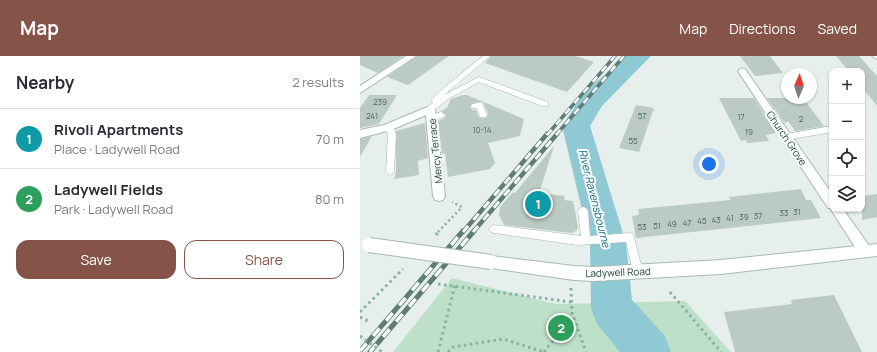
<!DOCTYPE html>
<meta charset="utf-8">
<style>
:root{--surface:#fff;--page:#f7f7f7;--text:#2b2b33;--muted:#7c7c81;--line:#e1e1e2;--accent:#855347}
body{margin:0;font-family:Manrope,sans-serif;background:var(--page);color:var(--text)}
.controls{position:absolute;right:12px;top:12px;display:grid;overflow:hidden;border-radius:8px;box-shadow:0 1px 3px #0004}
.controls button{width:36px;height:36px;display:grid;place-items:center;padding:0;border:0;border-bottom:1px solid var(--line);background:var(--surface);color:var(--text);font:20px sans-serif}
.compass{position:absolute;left:421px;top:12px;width:36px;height:36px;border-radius:50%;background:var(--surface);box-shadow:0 1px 3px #0004;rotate:3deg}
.you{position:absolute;left:349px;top:108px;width:14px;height:14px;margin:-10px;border:3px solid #fff;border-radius:50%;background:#1a73e8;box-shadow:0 0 0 6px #1a73e833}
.badge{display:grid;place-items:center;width:26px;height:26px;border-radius:50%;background:var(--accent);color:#fff;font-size:13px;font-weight:700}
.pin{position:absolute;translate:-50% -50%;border:2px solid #fff;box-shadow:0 1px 4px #0006}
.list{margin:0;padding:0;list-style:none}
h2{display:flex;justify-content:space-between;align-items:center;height:52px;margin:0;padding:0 16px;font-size:17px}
h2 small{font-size:13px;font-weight:400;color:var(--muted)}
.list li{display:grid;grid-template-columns:26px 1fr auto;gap:12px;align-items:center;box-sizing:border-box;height:60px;padding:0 16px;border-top:1px solid var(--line)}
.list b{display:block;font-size:15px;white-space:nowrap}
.list p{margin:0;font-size:13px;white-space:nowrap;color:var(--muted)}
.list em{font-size:13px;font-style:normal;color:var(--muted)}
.actions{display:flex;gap:8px;padding:12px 16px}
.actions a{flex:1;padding:9px 0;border:1px solid var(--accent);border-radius:12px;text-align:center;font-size:14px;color:var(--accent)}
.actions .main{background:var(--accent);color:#fff}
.icon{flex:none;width:22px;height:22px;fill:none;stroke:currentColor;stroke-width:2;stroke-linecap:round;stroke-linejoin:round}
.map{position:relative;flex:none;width:517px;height:296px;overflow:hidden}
header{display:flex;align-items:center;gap:24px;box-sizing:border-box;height:56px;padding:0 20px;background:var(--accent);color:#fff}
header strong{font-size:19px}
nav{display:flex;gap:22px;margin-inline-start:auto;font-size:14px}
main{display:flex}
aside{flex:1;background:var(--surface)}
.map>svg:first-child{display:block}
</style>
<header>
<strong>Map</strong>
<nav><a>Map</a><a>Directions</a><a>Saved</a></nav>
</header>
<main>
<aside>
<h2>Nearby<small>2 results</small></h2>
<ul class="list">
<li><span class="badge" style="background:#0f9aa8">1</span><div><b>Rivoli Apartments</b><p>Place · Ladywell Road</p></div><em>70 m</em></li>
<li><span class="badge" style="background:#2e9e5b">2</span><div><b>Ladywell Fields</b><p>Park · Ladywell Road</p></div><em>80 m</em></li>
</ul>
<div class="actions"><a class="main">Save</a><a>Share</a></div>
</aside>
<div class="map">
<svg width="517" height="296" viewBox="0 0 517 296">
<rect width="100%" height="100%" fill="#e6efeb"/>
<!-- green -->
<path fill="#bfe0c8" d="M92,222L196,248L325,245L371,296H33Z"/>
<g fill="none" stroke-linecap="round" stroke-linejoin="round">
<!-- river -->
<path fill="#8ec9d4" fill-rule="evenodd" d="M265,0H291L242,50L230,70L266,187L272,244L305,280L311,296H260L237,268L231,253L230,187L202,70L223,38Z"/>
</g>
<!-- building -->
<g fill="#bbcac4" fill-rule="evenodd">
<path d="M0,0H43L18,17L0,9Z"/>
<path d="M57,0H89L48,29L27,21Z"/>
<path d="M131,0H215L234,6L207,36L125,7Z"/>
<path d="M380,0H410L423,17L395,20Z"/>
<path d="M476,0H499L517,20V50L502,31V15H489Z"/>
<path d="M9,39H37L19,68L0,72V52Z"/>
<path d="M103,39H107L164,63L160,80L128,87L135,107L130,113L88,121L85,97L82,98L78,65L85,62L86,59L81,55L87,52L91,43ZM119,46H123L128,58L126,62H119L116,54H112L110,51L112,47Z"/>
<path d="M359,42H394L416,77L406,79L409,85L387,87L386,84L381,85Z"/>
<path d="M407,42H443L464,70L435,75L428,65L425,67Z"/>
<path d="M276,49L294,52L279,96L259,92Z"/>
<path d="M65,67L68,102L58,105L59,119L34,123L36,116V75Z"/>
<path d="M12,80L0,101V83Z"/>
<path d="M194,90L179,137L205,140L204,144L213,145L218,171L216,175L212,177L144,169L139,159L140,151L153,136L155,137Z"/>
<path d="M441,133L446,144H451L461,162L276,182L272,160L279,159L278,153L371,144L369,141Z"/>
<path d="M517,138V161L502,164V140Z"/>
<path d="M474,239L502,296H375L364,256L432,248L431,244Z"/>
</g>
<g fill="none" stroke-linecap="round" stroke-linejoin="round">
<!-- lane casing -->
<g stroke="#a8b8b2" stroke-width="1">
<g id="lane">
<path d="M123,0H130L84,39L119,21L188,46V50H182L119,26L88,43L73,55H67V51L73,47L71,45L72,43L81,34Z"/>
<path d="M119,47H122L127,59L126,61H120L117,52H112L111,50L112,48Z"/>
<path d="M81,56L85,59L84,61L72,65L68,62L69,60Z"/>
<path d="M29,68L32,69L36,78L34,116L30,119L26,116L28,78L25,71Z"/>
<path d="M472,70V76L426,84L422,81L426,78Z"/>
<path d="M223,151L226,152L228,155L230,180L270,177L273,178L283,216L282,220L278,221L274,220L266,186L217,189L134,177L131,176L129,173L131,170L134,169L221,180L218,155L220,152Z"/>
</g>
</g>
<!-- street casing -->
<g stroke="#a8b8b2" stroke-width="2">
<g id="street">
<path d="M46,0H56L0,37V30Z"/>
<path d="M512,0H517V3Z"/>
<path d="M382,12L385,13L472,138V153H483L510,191L512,195L510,199L505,201L500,199L470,152H468L378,15Z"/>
<path d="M70,50L75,53L85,140L83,144L79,145L75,144L73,140L66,59L31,74L0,82V74L24,69Z"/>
</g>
</g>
<!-- secondary casing -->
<g stroke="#a4bbb3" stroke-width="2">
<path id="secondary" d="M517,188V200L361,218L234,225L214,224L131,212L126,211L124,206L126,201L131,200L214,210L234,211L361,204Z"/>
</g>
<!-- path-far1 -->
<path stroke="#86b3a5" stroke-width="2.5" stroke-dasharray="2 3" stroke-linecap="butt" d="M78,176L102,151L92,146"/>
<!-- path -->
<g stroke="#86b3a5" stroke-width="3" stroke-dasharray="2.5 3.5" stroke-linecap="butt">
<path d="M76,179L79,175"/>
<path d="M78,228L211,246"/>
<path d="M211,232L212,257L226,296"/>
<path d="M310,236L361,296"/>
<path d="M0,256L43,213"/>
<path d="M0,261L10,266"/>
<path d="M78,296L95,229"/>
<path d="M88,296L93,291L143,283L184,296"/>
<path d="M184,296L212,261"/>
</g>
<!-- lane -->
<use href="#lane" fill="#fff" fill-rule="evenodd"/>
<!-- street -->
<use href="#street" fill="#fff" fill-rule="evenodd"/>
<!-- secondary -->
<use href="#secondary" fill="#fff" fill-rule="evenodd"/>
<!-- rail-far2 casing -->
<g stroke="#5f7d75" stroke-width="3.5">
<g id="rail-far2">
<path d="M187,79L255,0"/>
<path d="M196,79L264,0"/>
</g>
</g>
<!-- rail-far1 casing -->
<g stroke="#5f7d75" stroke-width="4.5">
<g id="rail-far1">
<path d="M103,176L187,78"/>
<path d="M113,176L197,78"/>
</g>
</g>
<!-- rail casing -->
<g stroke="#5f7d75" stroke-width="5">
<g id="rail">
<path d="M0,295L103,175"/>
<path d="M10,296L114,175"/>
</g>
</g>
<!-- rail-far2 -->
<use href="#rail-far2" stroke="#f7fbf9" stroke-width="2.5" stroke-dasharray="7" stroke-linecap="butt"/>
<!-- rail-far1 -->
<use href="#rail-far1" stroke="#f7fbf9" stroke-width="3" stroke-dasharray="8" stroke-linecap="butt"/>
<!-- rail -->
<use href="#rail" stroke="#f7fbf9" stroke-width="3.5" stroke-dasharray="10" stroke-linecap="butt"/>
<!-- secondary-bridge casing -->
<g stroke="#a4bbb3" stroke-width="16" stroke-linecap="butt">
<path id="secondary-bridge" d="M9,189L131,206"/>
</g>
<!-- path-bridge -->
<path stroke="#86b3a5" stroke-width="3" stroke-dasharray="2.5 3.5" stroke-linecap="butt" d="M0,280L22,296"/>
<!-- secondary-bridge -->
<use href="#secondary-bridge" stroke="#fff" stroke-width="14"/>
</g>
<g text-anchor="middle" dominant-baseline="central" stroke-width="4" stroke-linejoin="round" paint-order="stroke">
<!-- number labels -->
<g font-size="8" fill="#4a645c">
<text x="20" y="45">239</text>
<text x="12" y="59">241</text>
<text x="282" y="59">57</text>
<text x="381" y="60">17</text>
<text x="441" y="62">2</text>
<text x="122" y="73">10-14</text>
<text x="389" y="75">19</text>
<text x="273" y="84">55</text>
<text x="437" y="155">31</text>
<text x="424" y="156">33</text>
<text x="398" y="159">37</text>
<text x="384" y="160">39</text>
<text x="370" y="161">41</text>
<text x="356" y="163">43</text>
<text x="342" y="164">45</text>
<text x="327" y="166">47</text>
<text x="312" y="167">49</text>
<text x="297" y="169">51</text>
<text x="282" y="170">53</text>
</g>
<!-- street labels -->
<g font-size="10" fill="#24423a" stroke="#f7fbf9">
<text transform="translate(427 82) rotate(56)">Church Grove</text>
<text transform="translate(75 95) rotate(-96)">Mercy Terrace</text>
<text transform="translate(258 216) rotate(-2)">Ladywell Road</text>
</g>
<!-- water labels -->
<g font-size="11" font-style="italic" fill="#1c6f80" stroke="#f7fbf9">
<text transform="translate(235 142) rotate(76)">River Ravensbourne</text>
</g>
</g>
</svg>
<div class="controls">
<button>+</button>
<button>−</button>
<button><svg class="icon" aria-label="locate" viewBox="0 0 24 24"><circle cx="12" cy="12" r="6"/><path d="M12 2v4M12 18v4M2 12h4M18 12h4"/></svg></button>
<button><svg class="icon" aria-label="layers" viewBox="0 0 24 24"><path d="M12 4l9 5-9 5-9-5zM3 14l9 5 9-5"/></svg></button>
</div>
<svg class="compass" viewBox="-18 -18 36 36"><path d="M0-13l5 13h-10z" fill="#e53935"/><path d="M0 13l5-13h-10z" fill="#7c7c81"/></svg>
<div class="you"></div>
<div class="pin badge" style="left:178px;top:148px;background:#0f9aa8">1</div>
<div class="pin badge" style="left:201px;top:272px;background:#2e9e5b">2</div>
</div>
</main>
